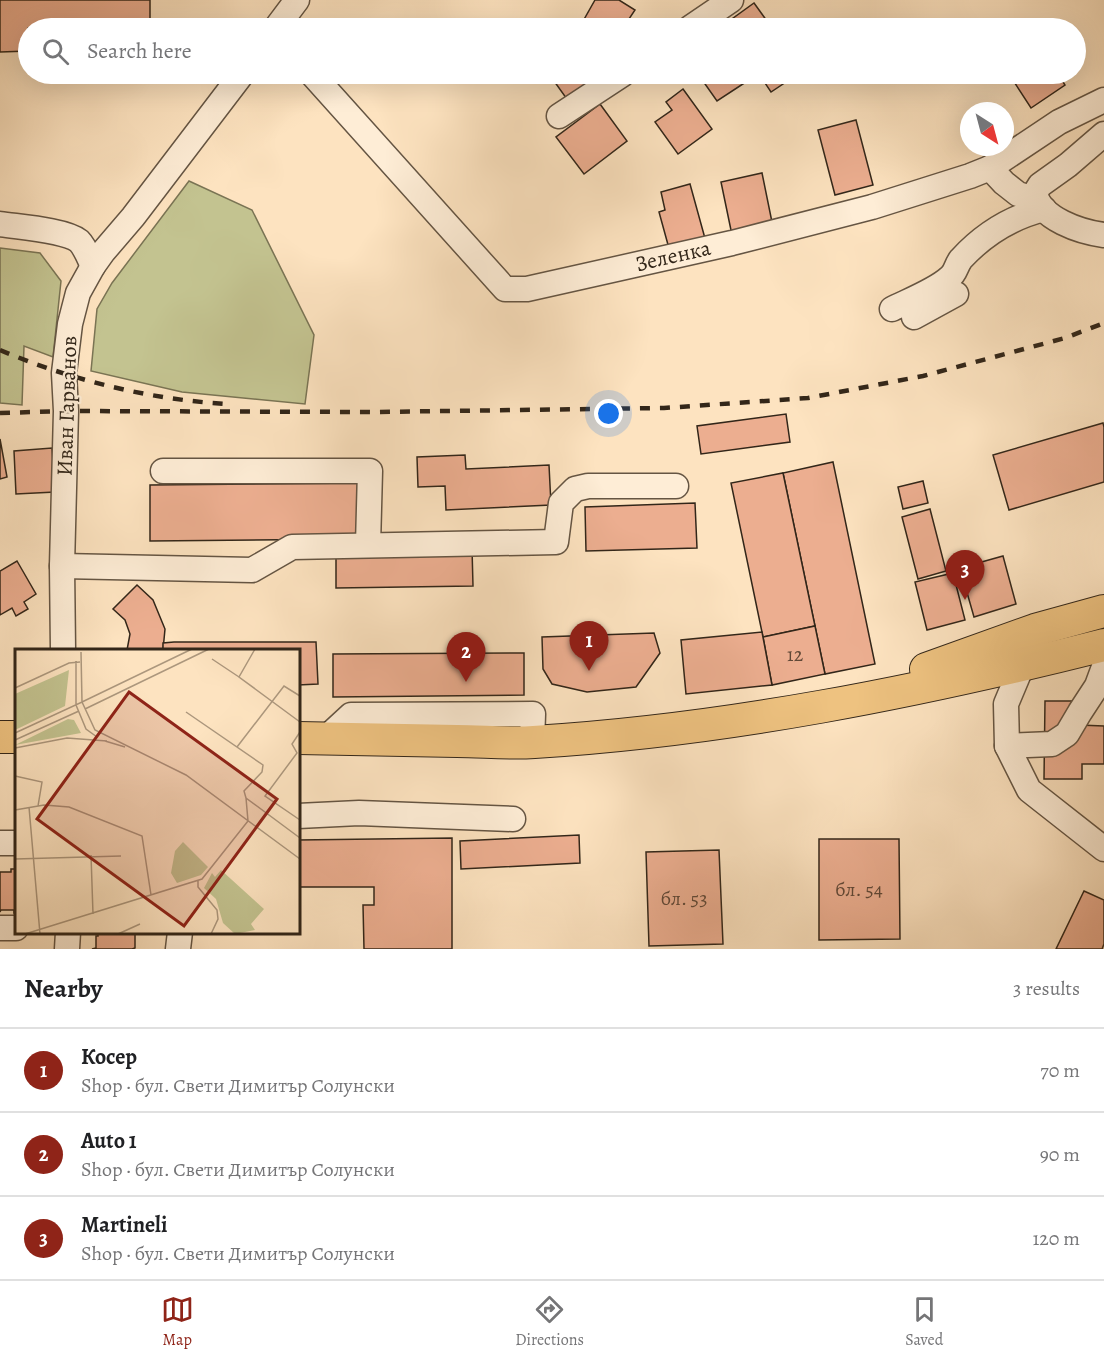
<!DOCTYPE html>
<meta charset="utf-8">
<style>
:root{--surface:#fff;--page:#f2f2f2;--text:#202124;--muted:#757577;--line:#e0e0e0;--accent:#8f2418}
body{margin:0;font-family:Alegreya,serif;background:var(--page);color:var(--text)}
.compass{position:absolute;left:960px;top:102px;width:54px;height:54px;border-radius:50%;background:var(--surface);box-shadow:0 6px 24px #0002;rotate:144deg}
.you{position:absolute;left:609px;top:414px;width:21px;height:21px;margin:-15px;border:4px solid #fff;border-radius:50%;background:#1a73e8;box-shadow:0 0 0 9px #1a73e833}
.badge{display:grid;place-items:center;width:39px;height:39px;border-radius:50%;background:var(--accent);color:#fff;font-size:20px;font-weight:700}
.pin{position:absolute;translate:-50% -50px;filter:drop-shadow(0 2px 3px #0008)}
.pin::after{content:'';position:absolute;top:32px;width:21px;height:18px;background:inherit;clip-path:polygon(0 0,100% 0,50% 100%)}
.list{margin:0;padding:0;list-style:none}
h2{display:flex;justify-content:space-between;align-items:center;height:78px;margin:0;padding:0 24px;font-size:26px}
h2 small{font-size:20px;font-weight:400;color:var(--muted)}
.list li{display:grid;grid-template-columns:39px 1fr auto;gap:18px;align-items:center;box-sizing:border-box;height:84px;padding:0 24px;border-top:2px solid var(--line)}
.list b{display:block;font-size:22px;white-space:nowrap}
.list p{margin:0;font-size:20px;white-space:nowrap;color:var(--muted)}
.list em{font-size:20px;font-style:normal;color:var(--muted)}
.icon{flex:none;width:33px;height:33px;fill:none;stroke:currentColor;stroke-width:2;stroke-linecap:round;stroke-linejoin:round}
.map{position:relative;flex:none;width:1104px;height:949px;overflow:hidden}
.search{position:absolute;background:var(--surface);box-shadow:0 6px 24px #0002;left:18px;right:18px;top:18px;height:66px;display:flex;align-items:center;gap:15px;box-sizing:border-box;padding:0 21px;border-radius:33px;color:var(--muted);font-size:22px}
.sheet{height:330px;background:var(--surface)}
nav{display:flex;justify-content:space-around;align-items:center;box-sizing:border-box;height:84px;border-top:2px solid var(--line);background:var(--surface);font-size:16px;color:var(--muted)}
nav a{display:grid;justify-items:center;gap:3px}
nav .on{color:var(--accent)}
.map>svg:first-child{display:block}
</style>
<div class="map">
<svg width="1104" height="949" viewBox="0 0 1104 949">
<rect width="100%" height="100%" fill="#fde3c0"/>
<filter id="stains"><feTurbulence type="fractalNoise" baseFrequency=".00333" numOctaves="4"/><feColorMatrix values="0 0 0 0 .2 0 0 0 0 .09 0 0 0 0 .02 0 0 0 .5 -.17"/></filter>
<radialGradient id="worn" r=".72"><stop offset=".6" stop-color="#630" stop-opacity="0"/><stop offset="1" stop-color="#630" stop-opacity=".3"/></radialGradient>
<!-- green -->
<g fill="#c3c390" stroke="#7a7454" stroke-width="1.5">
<path d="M189,181L252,210L314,335L305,404L182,392L91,371L97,309L112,283Z"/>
<path d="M0,248L40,253L61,281L53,357L24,346L22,405L0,403Z"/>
</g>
<!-- building -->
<g fill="#ecae90" stroke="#322619" stroke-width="1.5">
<path d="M0,0H150V28H28V51L0,52Z"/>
<path d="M595,0H619L635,10L623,28H591L582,23Z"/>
<path d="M754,3L772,28H728L725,24Z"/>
<path d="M549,74H608L569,102Z"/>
<path d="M698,74H744L749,80L717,101Z"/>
<path d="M759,74H798L771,92Z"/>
<path d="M1009,74H1058L1065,85L1031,108Z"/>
<path d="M683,89L712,129L678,154L655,122L672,110L666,102Z"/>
<path d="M600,104L627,141L584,174L556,137Z"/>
<path d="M856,120L873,185L835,195L818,130Z"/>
<path d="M762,173L773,227L732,235L721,182Z"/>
<path d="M690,184L706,242L670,252L659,212L665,210L661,192Z"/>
<path d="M786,414L790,442L701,454L697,426Z"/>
<path d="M1103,423L1104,427V482L1009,510L993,455Z"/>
<path d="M0,439L7,477L0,479Z"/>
<path d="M52,448L55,492L16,494L14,451Z"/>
<path d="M465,455L466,469L549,465L551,505L446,510L445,486L418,487L417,457Z"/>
<path d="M833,462L875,664L825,674L783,473Z"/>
<path d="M783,473L815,626L763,637L731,483Z"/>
<path d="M923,481L928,503L903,509L898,487Z"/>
<path d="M358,483L359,539L150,541V485Z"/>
<path d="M695,503L697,548L586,551L585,507Z"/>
<path d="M930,509L946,571L918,579L902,517Z"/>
<path d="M472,548L473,586L336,588V550Z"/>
<path d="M1003,556L1016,604L974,617L960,568Z"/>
<path d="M17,561L36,594L24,602L28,609L16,616L12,608L0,615V571Z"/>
<path d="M953,573L965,620L927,630L915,582Z"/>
<path d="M137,585L153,600L165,629L163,650H127L130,634L125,620L113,609Z"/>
<path d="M815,626L825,674L772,685L763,637Z"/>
<path d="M762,632L772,685L686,694L681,640Z"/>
<path d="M654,633L660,653L636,687L587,692L552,684L543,669L542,637Z"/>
<path d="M174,642H316L318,684L298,685V650H163V643Z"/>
<path d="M524,653V695L333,697V654Z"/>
<path d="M1045,701H1079V725L1104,726V764H1082V779H1044Z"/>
<path d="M579,835L580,863L461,869L460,841Z"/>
<path d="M452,838V949H364L363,905H374V887H298V840Z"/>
<path d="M819,839H899L900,939L819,940Z"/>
<path d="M719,850L723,944L649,946L646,852Z"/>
<path d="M11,869H16V913H14V910H1L0,912V872H11Z"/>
<path d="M1084,891L1104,900V944L1102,949H1056Z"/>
<path d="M98,932H135V948L132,949H92L96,948V936H98Z"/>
</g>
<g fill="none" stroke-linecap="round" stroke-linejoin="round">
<!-- minor casing -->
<g stroke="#655543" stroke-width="27">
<g id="minor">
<path d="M276,28L297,0"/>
<path d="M690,28L731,0"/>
<path d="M312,74L505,289H527L732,243L872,207L970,176L990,168L1059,122L1104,100"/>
<path d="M559,116L623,74"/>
<path d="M1104,134L1068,165L1040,185L1035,193C1040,219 1081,232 1104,235"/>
<path d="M990,168L1004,183L1018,194L1037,200"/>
<path d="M0,224C19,227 65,230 79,241C85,247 89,258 93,266"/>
<path d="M892,309C908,301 936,290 949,278C956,273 956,265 961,259C983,235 1012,217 1044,209"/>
<path d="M914,317L956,294"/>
<path d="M163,471H370L368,545"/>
<path d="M62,566L252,570L292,547L556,542L561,503L575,489L588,486H676"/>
<path d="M63,650L62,566L66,411L64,373L70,324L78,293L93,266L103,252L133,217L242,74"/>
<path d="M1027,654L1006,704L1007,746L1029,790L1104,849"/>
<path d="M325,739L351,715L533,714L532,742"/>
<path d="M1007,746L1052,744L1067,734L1080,712L1097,686L1104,667"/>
<path d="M298,816L359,813L513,819"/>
<path d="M0,843H16"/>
<path d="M0,928H16"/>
<path d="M67,949L68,932"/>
<path d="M178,949L180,932"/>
</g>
</g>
<!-- major casing -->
<g stroke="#322619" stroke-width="34">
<g id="major">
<path d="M926,669L1035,630L1104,611"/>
<path d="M0,737H16"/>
<path d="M298,738C351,739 404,740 457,741C482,741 508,744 534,742C727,730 917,692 1104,645"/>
</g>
</g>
<!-- minor -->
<use href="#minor" stroke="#feedd6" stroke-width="24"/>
<!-- major -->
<use href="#major" stroke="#eec280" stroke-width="32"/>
<!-- rail -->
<g stroke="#322619" stroke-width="4.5" stroke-dasharray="10 10" stroke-linecap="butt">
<path d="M0,350C71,380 151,400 228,404"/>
<path d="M0,413L66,411L374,412L664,408L808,398L923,376L1065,338L1104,323"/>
</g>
</g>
<g text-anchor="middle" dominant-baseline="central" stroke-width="4.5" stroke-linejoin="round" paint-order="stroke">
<!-- number labels -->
<g font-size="20" fill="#604837">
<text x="795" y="654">12</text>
<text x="859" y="889">бл. 54</text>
<text x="684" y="898">бл. 53</text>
</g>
<!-- street labels -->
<g font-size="22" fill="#322619" stroke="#feedd6">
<text transform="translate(673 256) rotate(-13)">Зеленка</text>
<text transform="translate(67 406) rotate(-88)">Иван Гарванов</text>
</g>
</g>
<!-- overview -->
<g transform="translate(15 649)">
<rect width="285" height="285" fill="#fde3c0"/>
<path d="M54,21L50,57L0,81V45ZM53,70L59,71L66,84L0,96ZM168,193L193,218L186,226L162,234L156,224L160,202ZM206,221L249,260L236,275L240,281L220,285L208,274L201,250L189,239L197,224L200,228Z" fill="#c3c390"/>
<path fill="none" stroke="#ac977d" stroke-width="1.5" d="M240,0L224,28L285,73M66,3L67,53L177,0M197,10L224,28M0,39L54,14L65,13M61,56V12M61,56L71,80L82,88M70,60L194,0M171,63L248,116L247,123L229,142L231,149L285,189M285,83L277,95L282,104L250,147L285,171M0,84L67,53L80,81L171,126L285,210M0,91L64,62M90,92L110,98M222,98L269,37L285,47M0,99L52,89L92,92M0,127L27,133L23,157M14,158L25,285M0,161L29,156L54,158L127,187L136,246M76,206L78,265M0,210L106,207M183,232V238L202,261L203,270L196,285M10,285L187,230L233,172L231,149M103,285L125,275"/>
<path fill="#8f2418" fill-opacity="0.15" stroke="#8f2418" stroke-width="3" d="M114,43L262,150L169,277L22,170Z"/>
<rect width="285" height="285" fill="none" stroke="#322619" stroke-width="3"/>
</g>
<rect width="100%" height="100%" filter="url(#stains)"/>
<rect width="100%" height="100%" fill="url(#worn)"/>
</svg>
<svg class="compass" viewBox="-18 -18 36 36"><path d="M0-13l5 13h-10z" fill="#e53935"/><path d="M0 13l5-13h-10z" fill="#757577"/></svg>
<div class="you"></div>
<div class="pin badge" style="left:589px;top:671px">1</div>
<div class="pin badge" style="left:466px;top:682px">2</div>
<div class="pin badge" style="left:965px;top:600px">3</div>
<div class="search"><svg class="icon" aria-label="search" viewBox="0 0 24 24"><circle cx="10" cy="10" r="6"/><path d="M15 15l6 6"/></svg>Search here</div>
</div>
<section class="sheet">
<h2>Nearby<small>3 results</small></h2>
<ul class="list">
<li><span class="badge">1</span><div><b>Косер</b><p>Shop · бул. Свети Димитър Солунски</p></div><em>70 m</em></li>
<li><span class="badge">2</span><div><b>Auto 1</b><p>Shop · бул. Свети Димитър Солунски</p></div><em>90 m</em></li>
<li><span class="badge">3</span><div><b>Martineli</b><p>Shop · бул. Свети Димитър Солунски</p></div><em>120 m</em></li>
</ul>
</section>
<nav>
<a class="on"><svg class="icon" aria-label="map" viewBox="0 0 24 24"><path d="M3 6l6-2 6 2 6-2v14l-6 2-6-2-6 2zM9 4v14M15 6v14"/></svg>Map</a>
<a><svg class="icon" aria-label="directions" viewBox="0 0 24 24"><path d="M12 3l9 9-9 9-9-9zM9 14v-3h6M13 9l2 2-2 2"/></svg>Directions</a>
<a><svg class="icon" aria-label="saved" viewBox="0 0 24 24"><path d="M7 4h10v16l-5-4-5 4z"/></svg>Saved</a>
</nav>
